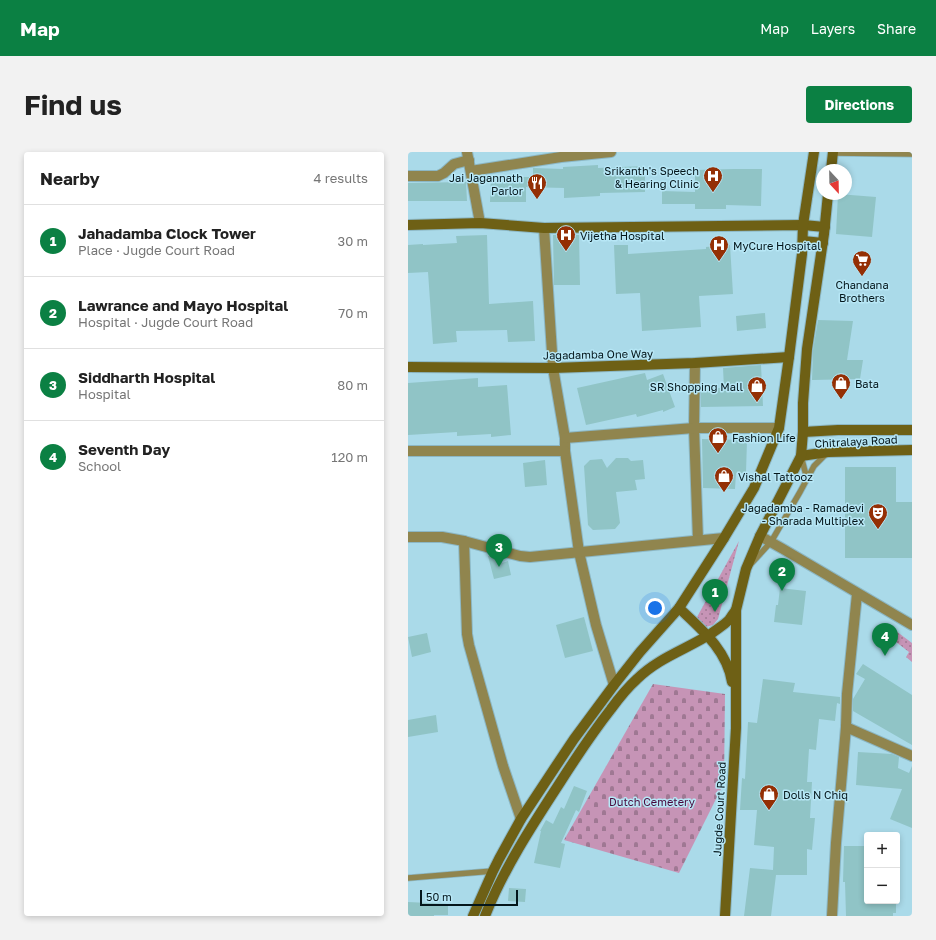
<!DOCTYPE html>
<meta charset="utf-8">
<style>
:root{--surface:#fff;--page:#f2f2f2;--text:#222;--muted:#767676;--line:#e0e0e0;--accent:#0b8043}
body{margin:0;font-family:"Golos Text",sans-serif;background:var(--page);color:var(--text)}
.controls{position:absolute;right:12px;bottom:12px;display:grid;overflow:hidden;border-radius:4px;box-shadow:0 2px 6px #0003}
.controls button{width:36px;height:36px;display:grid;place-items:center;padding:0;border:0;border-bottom:1px solid var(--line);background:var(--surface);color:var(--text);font:20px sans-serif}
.compass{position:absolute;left:408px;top:12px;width:36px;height:36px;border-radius:50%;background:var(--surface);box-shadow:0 2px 6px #0003;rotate:158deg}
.scale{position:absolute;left:12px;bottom:10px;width:98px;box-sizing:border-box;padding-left:4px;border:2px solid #04161b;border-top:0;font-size:11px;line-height:14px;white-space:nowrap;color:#04161b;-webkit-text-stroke:3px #b7e7f6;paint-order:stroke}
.you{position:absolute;left:247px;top:456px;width:14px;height:14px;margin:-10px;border:3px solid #fff;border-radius:50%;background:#1a73e8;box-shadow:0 0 0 6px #1a73e833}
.badge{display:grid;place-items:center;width:26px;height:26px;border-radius:50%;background:var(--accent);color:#fff;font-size:13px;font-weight:700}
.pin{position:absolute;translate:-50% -33px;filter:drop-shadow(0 1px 2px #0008)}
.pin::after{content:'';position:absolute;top:21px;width:14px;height:12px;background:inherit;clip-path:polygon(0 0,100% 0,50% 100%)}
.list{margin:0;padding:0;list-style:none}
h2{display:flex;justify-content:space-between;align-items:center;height:52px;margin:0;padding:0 16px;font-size:17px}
h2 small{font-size:13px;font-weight:400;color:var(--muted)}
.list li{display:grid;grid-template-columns:26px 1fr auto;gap:12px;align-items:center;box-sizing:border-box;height:72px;padding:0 16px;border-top:1px solid var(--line)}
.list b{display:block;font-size:15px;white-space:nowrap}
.list p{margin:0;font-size:13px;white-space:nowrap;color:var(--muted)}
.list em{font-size:13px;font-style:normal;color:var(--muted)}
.map{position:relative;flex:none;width:504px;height:764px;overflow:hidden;border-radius:4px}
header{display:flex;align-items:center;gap:24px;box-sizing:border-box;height:56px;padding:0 20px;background:var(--accent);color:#fff}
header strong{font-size:19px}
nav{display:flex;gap:22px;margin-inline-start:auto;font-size:14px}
.intro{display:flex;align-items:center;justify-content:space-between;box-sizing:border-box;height:96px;padding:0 24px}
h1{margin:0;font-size:28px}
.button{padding:10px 18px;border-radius:4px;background:var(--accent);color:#fff;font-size:14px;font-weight:700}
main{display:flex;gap:24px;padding:0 24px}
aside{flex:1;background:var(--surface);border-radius:4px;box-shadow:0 2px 6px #0003}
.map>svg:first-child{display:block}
</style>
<header>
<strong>Map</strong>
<nav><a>Map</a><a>Layers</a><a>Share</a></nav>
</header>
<div class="intro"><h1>Find us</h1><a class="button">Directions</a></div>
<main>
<aside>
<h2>Nearby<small>4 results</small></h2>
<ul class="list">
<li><span class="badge">1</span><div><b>Jahadamba Clock Tower</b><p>Place · Jugde Court Road</p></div><em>30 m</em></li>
<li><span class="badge">2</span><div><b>Lawrance and Mayo Hospital</b><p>Hospital · Jugde Court Road</p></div><em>70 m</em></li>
<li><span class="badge">3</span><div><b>Siddharth Hospital</b><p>Hospital</p></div><em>80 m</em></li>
<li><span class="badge">4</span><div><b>Seventh Day</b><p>School</p></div><em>120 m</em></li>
</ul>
</aside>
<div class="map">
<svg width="504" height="764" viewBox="0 0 504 764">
<defs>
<pattern id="grass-dots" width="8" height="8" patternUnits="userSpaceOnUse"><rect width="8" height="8" fill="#c694b6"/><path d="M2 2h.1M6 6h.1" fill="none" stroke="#9f7893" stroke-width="1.8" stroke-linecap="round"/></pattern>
<pattern id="cemetery-stones" width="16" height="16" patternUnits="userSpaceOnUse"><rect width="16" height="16" fill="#c694b6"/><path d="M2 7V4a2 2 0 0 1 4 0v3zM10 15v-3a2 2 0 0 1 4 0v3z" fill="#9f7893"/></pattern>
</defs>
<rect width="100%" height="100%" fill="#aadae9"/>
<!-- grass -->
<g fill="url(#grass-dots)">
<path d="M331,389L310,467L305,473L298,475L294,472L289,465Z"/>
<path d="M480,473L504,491V510L498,505L501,500L475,480Z"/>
</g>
<!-- cemetery -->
<path fill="url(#cemetery-stones)" d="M245,532L317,542L316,631L271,721L156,688Z"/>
<!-- building -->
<g fill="#90c4c6">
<path d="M190,13V16L237,14V40L192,41V44L156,46V36L118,35V50H82L83,25H125V16L155,17V15Z"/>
<path d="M326,17H354L353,54L318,53V57H287V52H254V39L287,40V18Z"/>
<path d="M58,30L59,49H0V31Z"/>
<path d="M430,42L468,45L464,85L428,82Z"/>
<path d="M79,83L81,152L125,149L127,189L100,190L99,178L48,179L49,190L25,192L20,120L0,121V93L15,92V93L49,91L48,84Z"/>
<path d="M145,83H171L172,133H146Z"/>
<path d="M206,93H220V102L298,97V95L322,93L325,142L291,144L293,175L234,179L232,141L208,142Z"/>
<path d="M357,161L358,176L329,179L328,164Z"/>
<path d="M410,168L445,169L439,208H455L452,227L404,228L405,198Z"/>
<path d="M353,213L355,254L293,255V236H316L315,216Z"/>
<path d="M237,221L239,228L255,222L267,255L255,260V258L229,265L228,262L178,273L169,236Z"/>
<path d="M70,226V235L99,233L103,283L83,285V282L49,284V280L0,283V231Z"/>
<path d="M294,287L339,288L338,321H328L327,337L295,336Z"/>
<path d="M208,306H220L223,309L235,308L237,327L227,328L229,338L208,340L212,371L207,377L185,378L180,373L176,314L182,308L194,307L199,316Z"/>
<path d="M137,308L139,333L117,335L115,311Z"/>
<path d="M437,315H488V350H504V406H437Z"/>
<path d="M84,403L92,405L94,411L100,409L103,423L86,427L80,404Z"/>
<path d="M372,436L398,439L394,473L366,470L368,453H370Z"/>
<path d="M176,465L185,499L157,506L148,473Z"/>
<path d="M19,481L23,500L4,505L0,485Z"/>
<path d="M455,512L504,543V593L445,559V547L457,527L448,522Z"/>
<path d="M355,527L387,531L385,540L432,545V552L429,551L427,569L411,567L408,598L401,597L399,630H404L402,666H407L404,698L399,697V723H368L363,764H336L342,716L365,718L366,695L346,693L349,658H332L334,626L337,627L340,570L349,571Z"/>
<path d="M28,563L30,580L0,585V568Z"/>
<path d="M450,600L484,602L491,605L490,616L501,621L504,614V676L482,667L494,637L448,633Z"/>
<path d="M166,634L179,639L171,660L168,658L153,691L157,692L152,716L126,711L133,679H132L138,668L145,672L153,655L156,657Z"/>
<path d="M436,694H459V749H488V761H485V764H438L437,730H435Z"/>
<path d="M101,736L118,737L117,750L100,749Z"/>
<path d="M0,750L40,752V763H26V764H0Z"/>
</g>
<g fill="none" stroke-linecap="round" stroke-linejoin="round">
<!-- lane casing -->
<g stroke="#8cb7c4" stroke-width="7">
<g id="lane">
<path d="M425,1L504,2"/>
<path d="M393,304L399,327"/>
<path d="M343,412L363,390L392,340L406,314L419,301"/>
<path d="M0,726L85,719"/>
</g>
</g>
<!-- street casing -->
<g stroke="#8cb7c4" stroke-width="12">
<g id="street">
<path d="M59,0L72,71"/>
<path d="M63,19L153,5L203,0"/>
<path d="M0,24H30L36,21L46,12L61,8"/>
<path d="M136,76L145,216L157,286V299L171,400L188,473L206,533"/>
<path d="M287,211L286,276L290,388"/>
<path d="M157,286L286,276H371"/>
<path d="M0,299H157"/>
<path d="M352,384L375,397L504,473"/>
<path d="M0,385H34L56,389L112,404L122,405L316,386"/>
<path d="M56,389L59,482L61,493L95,614L113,667"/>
<path d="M438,575L504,604"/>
<path d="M424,764L428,691L438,575L439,542L449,442"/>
</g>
</g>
<!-- secondary casing -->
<g stroke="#8cb7c4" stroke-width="12">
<g id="secondary">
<path d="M423,18L425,0"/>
<path d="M0,73L72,71L136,76L395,73L417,75"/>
<path d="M395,89L415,91"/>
<path d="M0,215L145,216L287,211L381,205"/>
<path d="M395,280L430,278H504"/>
<path d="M393,304L420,300L504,298"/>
<path d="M271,456C293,477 319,498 324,530"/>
<path d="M65,764L85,719L91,707L113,667L146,617L166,587L206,533L232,500L271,456L316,386L346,336L371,276L381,205L394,102L395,73L406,0"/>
<path d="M77,764C96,716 125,672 153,629C169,604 185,580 203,557C211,546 219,536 229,527C250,506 279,497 304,481C309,477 316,473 321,468C323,465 325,462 328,458"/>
<path d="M317,764L328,576V458L338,417L352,384L393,304L395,280V251L399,197L416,82L420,42"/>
</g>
</g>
<!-- lane -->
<use href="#lane" stroke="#90854e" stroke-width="5.5"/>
<!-- street -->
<use href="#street" stroke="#90854e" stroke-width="10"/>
<!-- secondary -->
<use href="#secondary" stroke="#6e6015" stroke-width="10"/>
</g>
<!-- icons -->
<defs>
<g id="hospital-pin" transform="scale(1)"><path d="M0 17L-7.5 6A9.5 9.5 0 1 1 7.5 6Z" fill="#942f04" stroke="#b7e7f6"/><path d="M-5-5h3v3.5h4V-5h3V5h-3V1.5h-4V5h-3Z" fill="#fff"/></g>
<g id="restaurant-pin" transform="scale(1)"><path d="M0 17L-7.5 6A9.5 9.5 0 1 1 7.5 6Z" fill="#942f04" stroke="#b7e7f6"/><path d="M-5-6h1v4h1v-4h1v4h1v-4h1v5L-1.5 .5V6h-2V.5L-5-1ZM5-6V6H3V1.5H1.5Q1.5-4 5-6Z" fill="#fff"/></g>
<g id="supermarket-pin" transform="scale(1)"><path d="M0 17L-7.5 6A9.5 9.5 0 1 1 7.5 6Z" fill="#942f04" stroke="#b7e7f6"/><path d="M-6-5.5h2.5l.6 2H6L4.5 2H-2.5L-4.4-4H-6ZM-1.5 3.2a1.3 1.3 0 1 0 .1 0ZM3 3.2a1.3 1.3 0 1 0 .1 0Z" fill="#fff"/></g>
<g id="shop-pin" transform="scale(1)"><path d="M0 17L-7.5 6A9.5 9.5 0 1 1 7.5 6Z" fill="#942f04" stroke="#b7e7f6"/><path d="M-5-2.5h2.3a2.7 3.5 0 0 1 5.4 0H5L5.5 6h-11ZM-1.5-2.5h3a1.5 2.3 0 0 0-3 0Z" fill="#fff"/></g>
<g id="theatre-pin" transform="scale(1)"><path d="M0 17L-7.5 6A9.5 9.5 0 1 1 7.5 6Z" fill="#942f04" stroke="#b7e7f6"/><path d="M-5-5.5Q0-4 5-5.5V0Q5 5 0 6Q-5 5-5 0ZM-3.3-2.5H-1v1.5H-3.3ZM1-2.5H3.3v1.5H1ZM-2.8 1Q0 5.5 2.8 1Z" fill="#fff"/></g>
</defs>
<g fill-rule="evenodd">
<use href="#hospital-pin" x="305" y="24"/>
<use href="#restaurant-pin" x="129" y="31"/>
<use href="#hospital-pin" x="158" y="83"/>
<use href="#hospital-pin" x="311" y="93"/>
<use href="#supermarket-pin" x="454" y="108"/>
<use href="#shop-pin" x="433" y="231"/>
<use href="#shop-pin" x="349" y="234"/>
<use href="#shop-pin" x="310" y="285"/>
<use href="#shop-pin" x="316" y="324"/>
<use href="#theatre-pin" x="470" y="361"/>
<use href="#shop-pin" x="361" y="642"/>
</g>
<g text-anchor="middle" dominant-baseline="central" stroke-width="3" stroke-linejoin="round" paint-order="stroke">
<!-- poi labels -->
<g font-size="11" fill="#04161b" stroke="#b7e7f6" text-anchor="start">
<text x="291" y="18" text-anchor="end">Srikanth's Speech<tspan x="291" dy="13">&amp; Hearing Clinic</tspan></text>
<text x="115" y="25" text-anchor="end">Jai Jagannath<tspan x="115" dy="13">Parlor</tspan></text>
<text x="172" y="83">Vijetha Hospital</text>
<text x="325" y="93">MyCure Hospital</text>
<text x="454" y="132" text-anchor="middle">Chandana<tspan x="454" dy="13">Brothers</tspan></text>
<text x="447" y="231">Bata</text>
<text x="335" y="234" text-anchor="end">SR Shopping Mall</text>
<text x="324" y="285">Fashion Life</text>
<text x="330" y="324">Vishal Tattooz</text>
<text x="456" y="355" text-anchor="end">Jagadamba - Ramadevi<tspan x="456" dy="13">- Sharada Multiplex</tspan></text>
<text x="375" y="642">Dolls N Chiq</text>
</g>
<!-- street labels -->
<g font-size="11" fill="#04161b" stroke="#b7e7f6">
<text transform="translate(190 202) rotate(-1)">Jagadamba One Way</text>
<text transform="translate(448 289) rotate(-3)">Chitralaya Road</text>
<text transform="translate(311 657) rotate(-87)">Jugde Court Road</text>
</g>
<!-- park labels -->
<g font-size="11" fill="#49083c" stroke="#b7e7f6">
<text x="244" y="649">Dutch Cemetery</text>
</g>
</g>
</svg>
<div class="controls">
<button>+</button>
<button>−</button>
</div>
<svg class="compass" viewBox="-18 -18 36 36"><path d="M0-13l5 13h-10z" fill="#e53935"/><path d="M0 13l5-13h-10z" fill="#767676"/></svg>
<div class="scale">50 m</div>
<div class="you"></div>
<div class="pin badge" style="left:307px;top:460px">1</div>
<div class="pin badge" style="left:374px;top:439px">2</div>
<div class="pin badge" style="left:91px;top:415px">3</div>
<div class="pin badge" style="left:477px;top:504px">4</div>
</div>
</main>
